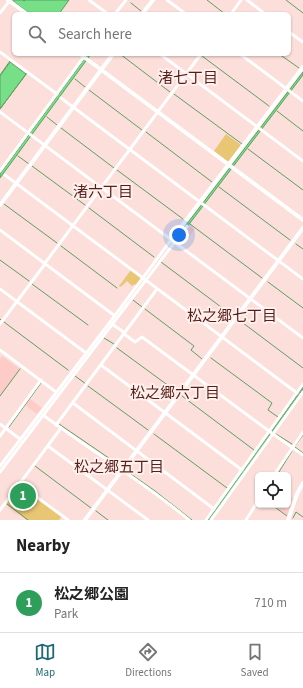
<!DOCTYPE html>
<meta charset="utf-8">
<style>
:root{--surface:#fff;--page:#f2f2f2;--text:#222;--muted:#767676;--line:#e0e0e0;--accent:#1e6972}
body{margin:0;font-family:"Source Sans 3","Noto Sans JP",sans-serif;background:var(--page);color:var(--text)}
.controls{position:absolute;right:12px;bottom:12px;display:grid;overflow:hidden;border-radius:6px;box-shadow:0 1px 3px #0004}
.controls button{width:36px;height:36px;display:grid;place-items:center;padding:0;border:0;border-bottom:1px solid var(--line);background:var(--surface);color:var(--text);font:20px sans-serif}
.you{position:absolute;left:179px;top:235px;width:14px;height:14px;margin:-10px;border:3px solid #fff;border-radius:50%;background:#1a73e8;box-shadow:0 0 0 6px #1a73e833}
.badge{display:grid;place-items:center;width:26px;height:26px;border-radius:50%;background:var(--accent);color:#fff;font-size:13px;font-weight:700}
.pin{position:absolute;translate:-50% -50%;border:2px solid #fff;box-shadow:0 1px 4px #0006}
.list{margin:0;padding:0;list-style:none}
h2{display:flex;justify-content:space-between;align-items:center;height:52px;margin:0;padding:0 16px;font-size:17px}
h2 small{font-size:13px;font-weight:400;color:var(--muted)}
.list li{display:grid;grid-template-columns:26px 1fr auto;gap:12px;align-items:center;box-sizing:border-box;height:60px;padding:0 16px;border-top:1px solid var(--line)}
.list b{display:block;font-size:15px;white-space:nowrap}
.list p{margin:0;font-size:13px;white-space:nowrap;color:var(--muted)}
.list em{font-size:13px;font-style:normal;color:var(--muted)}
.icon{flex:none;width:22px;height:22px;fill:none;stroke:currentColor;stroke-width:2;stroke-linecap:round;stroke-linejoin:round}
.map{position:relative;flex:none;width:303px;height:520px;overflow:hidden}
.search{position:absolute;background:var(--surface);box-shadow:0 1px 3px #0004;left:12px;right:12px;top:12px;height:44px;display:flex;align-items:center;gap:10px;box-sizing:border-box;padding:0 14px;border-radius:6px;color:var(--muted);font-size:15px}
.sheet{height:112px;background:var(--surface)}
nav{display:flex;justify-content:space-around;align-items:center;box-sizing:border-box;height:56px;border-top:1px solid var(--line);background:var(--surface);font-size:11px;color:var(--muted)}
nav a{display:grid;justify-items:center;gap:2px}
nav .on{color:var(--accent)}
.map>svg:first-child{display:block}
</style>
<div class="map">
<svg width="303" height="520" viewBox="0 0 303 520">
<rect width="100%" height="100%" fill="#fcdeda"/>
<!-- built -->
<g fill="#fdccc6">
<path d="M190,226L195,229L186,241L181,237Z"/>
<path d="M2,356L20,369L0,396V359Z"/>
<path d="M30,399L42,408L37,414L25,405Z"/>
<path d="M288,495L294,499L288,516L277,508L279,505H288Z"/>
</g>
<!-- green -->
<g fill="#e8c674">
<path d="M226,134L241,145L229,161H227L214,151Z"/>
<path d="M131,270L140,277L141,279L136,285L134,284L132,286L127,281L123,285L120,287L119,286Z"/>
<path d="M20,486L62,516L59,520H27L6,504Z"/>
</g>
<!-- water -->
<g fill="#76df87" stroke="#5da062">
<path d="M13,0H23L24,1L25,0H69L59,14H30L13,1Z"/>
<path d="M88,54H91L0,178V174Z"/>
<path d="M10,62L26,74L0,109V76Z"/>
<path d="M303,72V75L174,244L186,225Z"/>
<path d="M303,387V389L210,520H208Z"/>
</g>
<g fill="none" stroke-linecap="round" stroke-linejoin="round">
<!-- stream -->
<g stroke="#5da062" stroke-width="1">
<path d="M207,0L225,14"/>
<path d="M286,0L303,13"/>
<path d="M24,1V0"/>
<path d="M131,3L141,11"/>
<path d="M120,54L170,92"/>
<path d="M279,54L299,68"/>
<path d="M202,56L269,106"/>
<path d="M0,75L10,61"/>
<path d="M75,79L85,87"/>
<path d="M89,90L142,130"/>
<path d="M174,94L242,144"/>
<path d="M0,109L27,73"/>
<path d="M277,111L303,131"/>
<path d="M47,117L57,125"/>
<path d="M61,128L114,168"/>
<path d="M146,132L212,182"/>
<path d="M248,149L303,190"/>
<path d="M18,156L29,164"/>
<path d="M32,166L85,205"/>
<path d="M117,170L183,219"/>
<path d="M219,187L290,240"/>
<path d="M4,204L57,243"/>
<path d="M89,208L154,257"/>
<path d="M190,224L262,278"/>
<path d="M296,244L303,249"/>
<path d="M61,246L117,288"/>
<path d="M0,260L29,281"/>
<path d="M161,262L233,316"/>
<path d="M268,282L303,308"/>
<path d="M32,284L88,325"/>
<path d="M133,300L142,307"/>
<path d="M145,309L194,346L191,350L202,359"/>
<path d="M0,319L1,320"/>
<path d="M239,320L303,368"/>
<path d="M4,322L68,370"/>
<path d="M104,338L114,344"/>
<path d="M117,348L177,392"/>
<path d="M211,358L272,403L268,410L278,417"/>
<path d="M75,376L86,384"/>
<path d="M88,386L148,430"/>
<path d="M0,396L20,369"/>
<path d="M182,396L254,450"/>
<path d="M59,424L119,465"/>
<path d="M9,427L41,383"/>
<path d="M154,434L227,488"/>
<path d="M276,434L292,444"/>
<path d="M295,446L303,435"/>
<path d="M295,447L303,453"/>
<path d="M35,466L91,508"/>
<path d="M128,472L155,491L192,520"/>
<path d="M277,475L292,451"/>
<path d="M7,504L28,520"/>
<path d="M272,505L287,516"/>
<path d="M96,511L108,520"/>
<path d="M293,518L296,512L303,517"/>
</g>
<!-- minor -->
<g stroke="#fff" stroke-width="3">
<path d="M89,0L108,14"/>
<path d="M167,0L186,14"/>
<path d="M247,0L265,14"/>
<path d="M0,13L10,0"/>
<path d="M115,14L126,0"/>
<path d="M231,14L241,0"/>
<path d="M289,32L303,42"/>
<path d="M0,52L57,94"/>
<path d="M160,54L303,161"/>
<path d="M240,54L303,101"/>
<path d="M61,98L303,279"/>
<path d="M0,112L303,338"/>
<path d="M0,171L86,54"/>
<path d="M5,175L297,393"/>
<path d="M0,230L115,316"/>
<path d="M45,263L201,54"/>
<path d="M0,289L86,353"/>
<path d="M0,324L45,264"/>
<path d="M112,324L125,333"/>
<path d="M124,334L135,342L142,337L273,434L303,455"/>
<path d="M0,350L56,392"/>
<path d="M101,365L242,470"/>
<path d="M73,403L214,509"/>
<path d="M43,415C91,451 143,481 189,520"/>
<path d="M0,424L20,439"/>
<path d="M56,425L157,289"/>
<path d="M0,436L41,380"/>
<path d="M48,446L148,520"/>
<path d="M0,466L110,322L171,240"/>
<path d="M0,472L187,226"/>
<path d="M274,475L303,432"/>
<path d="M19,484L68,520"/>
<path d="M0,510L61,428"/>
<path d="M206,520L303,384"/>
<path d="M211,520L303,392"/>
<path d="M246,520L258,501"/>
</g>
<!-- tertiary -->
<g stroke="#fff" stroke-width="4">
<path d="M8,0L27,14"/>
<path d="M142,14L153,0"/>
<path d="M80,54L303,220"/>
<path d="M0,205L113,54"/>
<path d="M171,240L303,67"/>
<path d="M85,520L303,228"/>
<path d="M288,520L297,494L303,483"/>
</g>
</g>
<g text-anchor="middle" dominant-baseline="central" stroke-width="4" stroke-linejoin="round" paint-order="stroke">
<!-- neighbourhood labels -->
<g font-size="15" fill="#571f1a" stroke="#fff0ed">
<text x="188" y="78">渚七丁目</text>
<text x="103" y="192">渚六丁目</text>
<text x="232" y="316">松之郷七丁目</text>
<text x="175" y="393">松之郷六丁目</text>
<text x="119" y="467">松之郷五丁目</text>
</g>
</g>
</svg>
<div class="controls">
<button><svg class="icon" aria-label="locate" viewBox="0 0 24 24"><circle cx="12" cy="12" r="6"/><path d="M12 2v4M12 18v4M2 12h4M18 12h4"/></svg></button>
</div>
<div class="you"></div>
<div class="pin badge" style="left:23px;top:496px;background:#2e9e5b">1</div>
<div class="search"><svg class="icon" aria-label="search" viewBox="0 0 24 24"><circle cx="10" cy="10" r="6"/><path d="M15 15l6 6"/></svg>Search here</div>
</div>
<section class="sheet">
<h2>Nearby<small></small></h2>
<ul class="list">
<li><span class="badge" style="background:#2e9e5b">1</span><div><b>松之郷公園</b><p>Park</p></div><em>710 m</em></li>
</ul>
</section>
<nav>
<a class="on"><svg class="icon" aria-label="map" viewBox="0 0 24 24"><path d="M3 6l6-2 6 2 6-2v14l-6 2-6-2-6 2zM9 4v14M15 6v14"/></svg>Map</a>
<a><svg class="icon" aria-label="directions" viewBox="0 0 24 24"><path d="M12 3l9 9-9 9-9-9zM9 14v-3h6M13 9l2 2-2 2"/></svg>Directions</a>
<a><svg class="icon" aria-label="saved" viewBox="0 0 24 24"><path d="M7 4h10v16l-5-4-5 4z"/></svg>Saved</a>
</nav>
